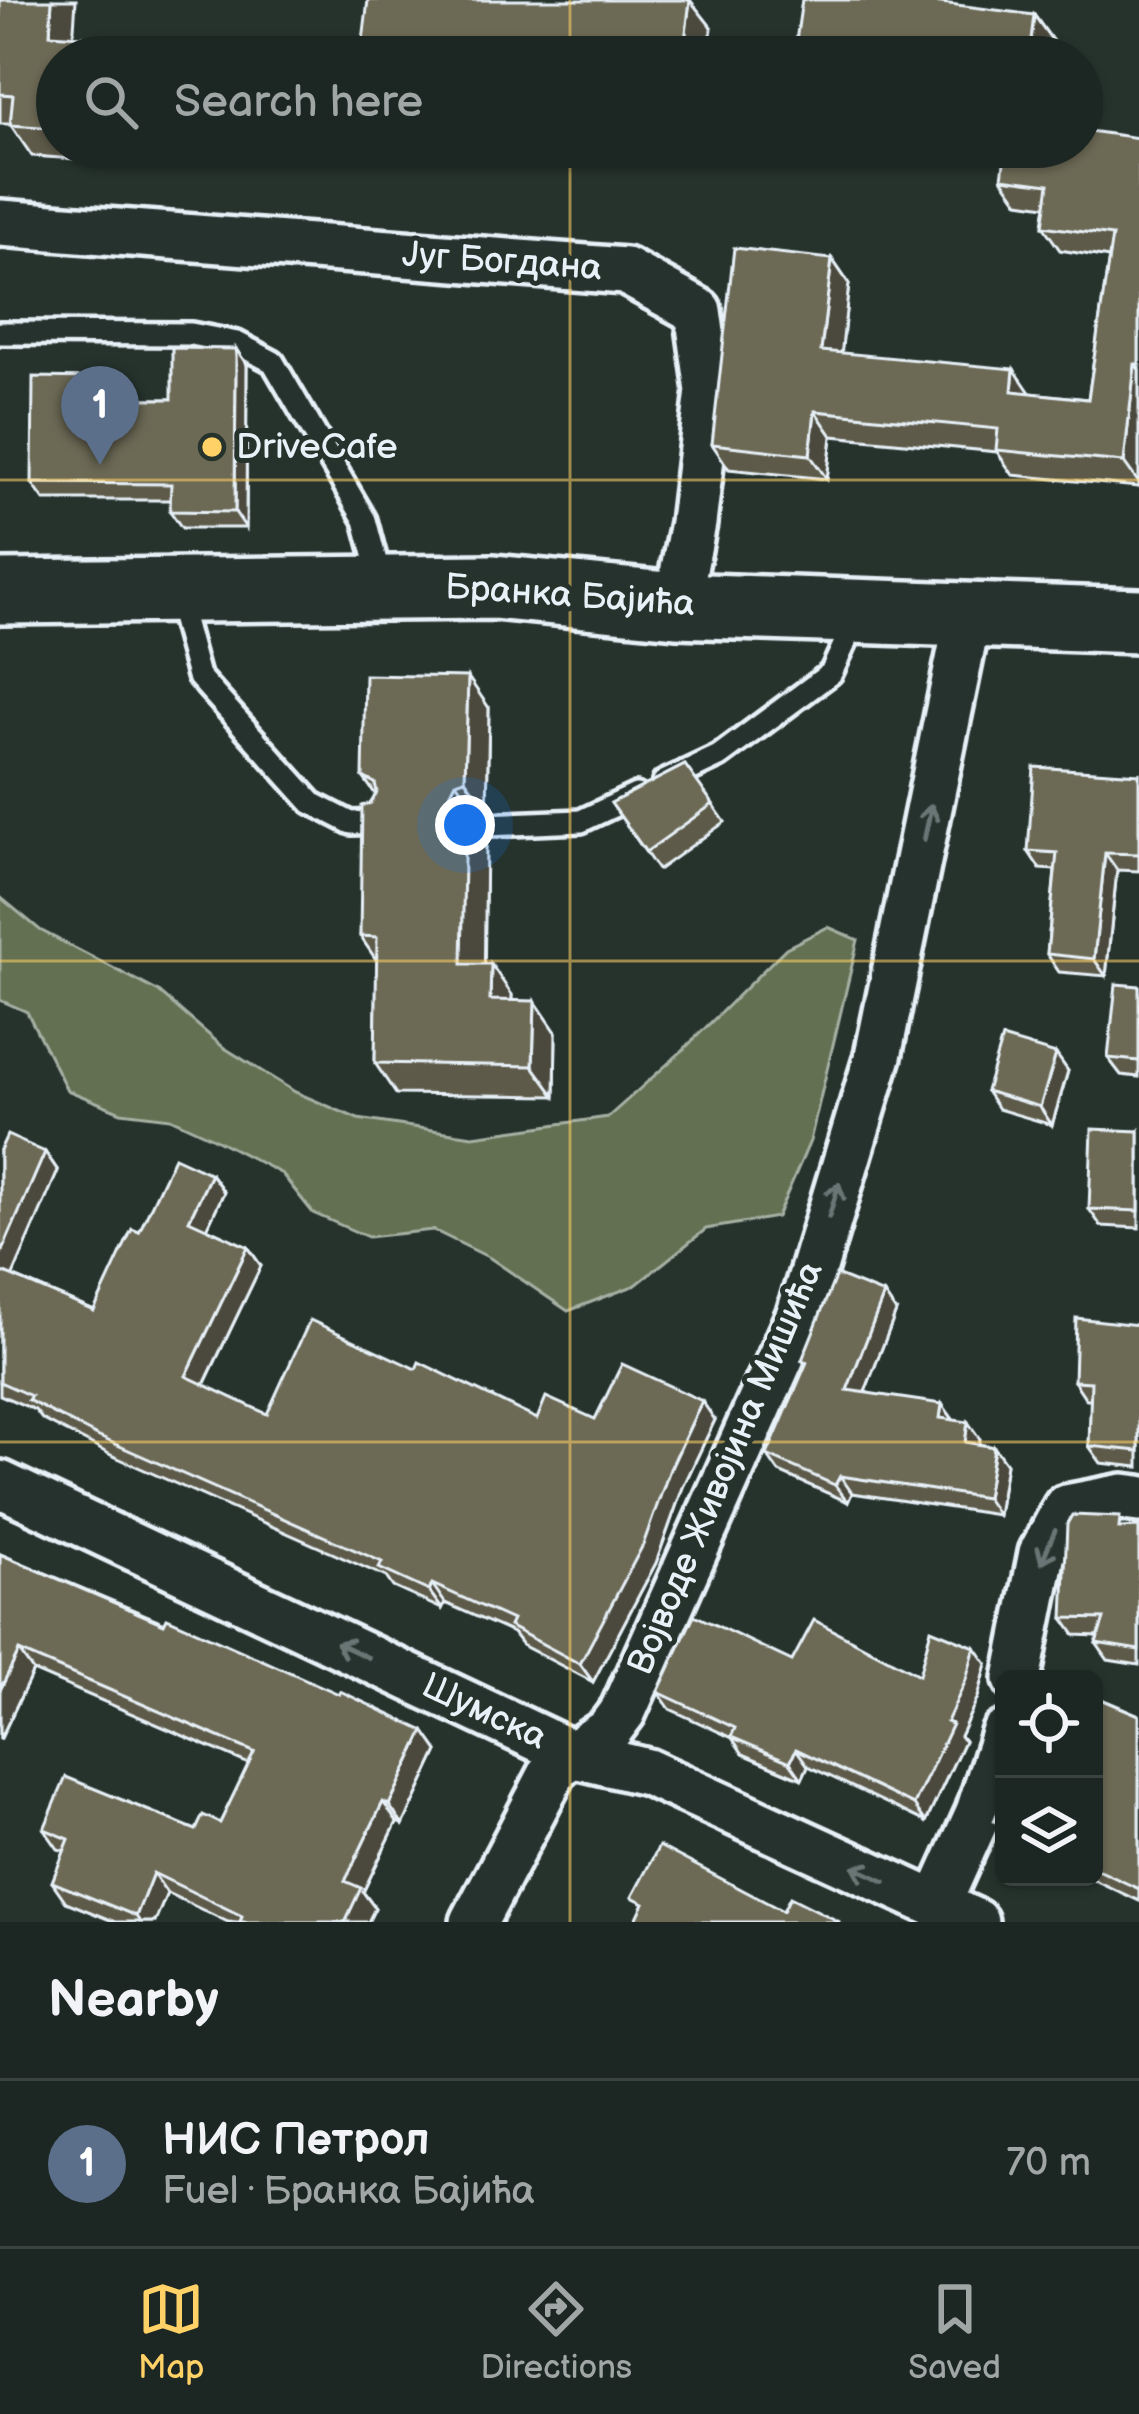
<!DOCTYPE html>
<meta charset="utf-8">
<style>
:root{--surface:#1c2622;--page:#252e2a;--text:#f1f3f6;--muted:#a0a5a5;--line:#3a4340;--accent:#ffd166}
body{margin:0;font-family:"Balsamiq Sans",sans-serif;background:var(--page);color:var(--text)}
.controls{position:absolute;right:36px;bottom:36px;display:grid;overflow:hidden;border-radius:18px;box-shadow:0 3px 9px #0004}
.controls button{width:108px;height:108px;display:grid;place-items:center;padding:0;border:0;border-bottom:3px solid var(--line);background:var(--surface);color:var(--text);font:60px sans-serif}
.you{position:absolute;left:465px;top:825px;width:42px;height:42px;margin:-30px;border:9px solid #fff;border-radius:50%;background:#1a73e8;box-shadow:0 0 0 18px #1a73e833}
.badge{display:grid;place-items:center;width:78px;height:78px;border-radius:50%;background:var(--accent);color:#fff;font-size:39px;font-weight:700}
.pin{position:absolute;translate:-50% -99px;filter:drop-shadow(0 3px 6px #0008)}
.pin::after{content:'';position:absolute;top:63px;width:42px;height:36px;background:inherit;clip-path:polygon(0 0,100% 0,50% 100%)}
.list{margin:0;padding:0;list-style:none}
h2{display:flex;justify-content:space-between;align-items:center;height:156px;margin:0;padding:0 48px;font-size:51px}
h2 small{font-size:39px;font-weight:400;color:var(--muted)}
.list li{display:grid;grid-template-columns:78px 1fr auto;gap:36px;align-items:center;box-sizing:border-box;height:168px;padding:0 48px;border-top:3px solid var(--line)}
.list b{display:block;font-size:45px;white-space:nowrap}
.list p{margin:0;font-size:39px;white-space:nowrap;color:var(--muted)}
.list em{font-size:39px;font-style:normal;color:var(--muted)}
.icon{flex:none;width:66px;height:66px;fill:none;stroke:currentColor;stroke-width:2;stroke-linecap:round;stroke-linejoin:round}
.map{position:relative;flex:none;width:1139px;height:1922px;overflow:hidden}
.search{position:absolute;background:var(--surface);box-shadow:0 3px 9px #0004;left:36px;right:36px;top:36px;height:132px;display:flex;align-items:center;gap:30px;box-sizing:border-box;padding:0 42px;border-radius:66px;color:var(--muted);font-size:45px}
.sheet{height:324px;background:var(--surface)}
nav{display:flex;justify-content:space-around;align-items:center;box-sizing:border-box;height:168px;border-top:3px solid var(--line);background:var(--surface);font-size:33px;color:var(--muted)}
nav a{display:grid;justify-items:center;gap:6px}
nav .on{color:var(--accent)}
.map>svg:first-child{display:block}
</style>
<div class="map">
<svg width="1139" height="1922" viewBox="0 0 1139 1922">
<rect width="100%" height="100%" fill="#26332d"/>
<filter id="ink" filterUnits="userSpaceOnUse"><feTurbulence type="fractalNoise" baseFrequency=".00833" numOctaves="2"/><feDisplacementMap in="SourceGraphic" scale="24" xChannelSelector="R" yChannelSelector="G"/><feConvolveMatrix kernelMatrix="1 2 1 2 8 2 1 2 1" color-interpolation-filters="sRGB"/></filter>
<g filter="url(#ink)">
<!-- green -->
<path fill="#637051" stroke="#a6b0a4" stroke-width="3" d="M0,897L40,930L159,992L223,1047L295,1092L358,1119L473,1136L608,1117L682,1051L786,948L828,927L858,940L810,1141L777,1217L706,1229L636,1285L568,1311L490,1258L433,1230L368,1237L313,1213L282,1174L211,1137L170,1118L121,1112L67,1090L27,1012L0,1000Z"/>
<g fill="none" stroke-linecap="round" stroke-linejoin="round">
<!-- service casing -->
<g stroke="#e8f1f8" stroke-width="30">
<g id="service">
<path d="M0,333L191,334L237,343L273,362L365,520L382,584"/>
<path d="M176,594L198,676L312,803L351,823L384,822"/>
<path d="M664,782L719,756L831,673L846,641L848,613"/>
<path d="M486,825L581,821L636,795"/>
</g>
</g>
<!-- minor casing -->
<g stroke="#e8f1f8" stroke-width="54">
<g id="minor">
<path d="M0,223L625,271L698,311L709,391L693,523L677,605"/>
<path d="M0,1484L572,1754L647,1772L975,1922"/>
<path d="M1017,1679L1042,1553L1066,1508L1123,1497L1139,1499"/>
<path d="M937,1905L979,1812L1004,1734"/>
<path d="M474,1922L556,1766L608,1731L623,1711L800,1314L878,1056L968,617"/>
</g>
</g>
<!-- secondary casing -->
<g stroke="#e8f1f8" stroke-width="72">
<path id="secondary" d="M0,592L494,587L677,605L1139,621"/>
</g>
<!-- service -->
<use href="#service" stroke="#26332d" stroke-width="21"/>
<!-- minor -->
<use href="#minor" stroke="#26332d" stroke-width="45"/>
<!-- secondary -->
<use href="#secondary" stroke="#26332d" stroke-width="63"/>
</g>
<!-- wall -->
<g fill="#5d5a49" stroke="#e8f1f8" stroke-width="3">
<path d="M0,0L57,57V147H178L177,166L32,156L10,124H0Z"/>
<path d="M1034,15L1052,40L1049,57H807L796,41Z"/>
<path d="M1139,138V487L1013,475L997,452L832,436L827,479L729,469L712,444L832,259L849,284L841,353L1030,393L1088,399L1109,258L1060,250L1043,226L1046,206L1019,202L1002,178Z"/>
<path d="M236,349L247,365L246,528H182L170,511L171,500H44L32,483L95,378L106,394V399H172Z"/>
<path d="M489,708L487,810L477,813L473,821L486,840L484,964L512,995V1001L556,1032L555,1096L396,1094L375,1063L377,961L360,936L371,803L376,795L363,777Z"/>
<path d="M685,765L725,822L658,870L611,803Z"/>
<path d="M1139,774V871L1117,870L1106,976L1059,972L1047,954L1055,870L1040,869L1028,851Z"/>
<path d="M1139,986V1077L1121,1075L1108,1058Z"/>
<path d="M1056,1054L1068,1071L1052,1125L998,1109L986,1091Z"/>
<path d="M1139,1131V1228L1101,1226L1089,1209Z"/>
<path d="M0,1150L45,1152L58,1171L12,1276L94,1311L139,1232L211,1174L224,1192L207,1228L248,1247L261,1266L204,1385L267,1414L416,1369L537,1419L715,1420L683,1487L656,1563L593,1682L522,1645L513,1633L445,1603L442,1609L393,1587L386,1577L111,1455L42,1419L35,1410L0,1395Z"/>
<path d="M896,1312L865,1392L953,1420L980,1439L979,1444L994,1447L1006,1464L998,1515L852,1493L848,1502L779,1472L767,1455L806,1365L802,1360Z"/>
<path d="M1139,1325V1467L1101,1463L1089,1446L1091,1399H1086L1074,1381Z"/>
<path d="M1139,1527V1665L1108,1660L1096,1643L1098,1636L1075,1635L1063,1618L1127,1528Z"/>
<path d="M0,1554L424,1731L438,1751L403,1825L397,1822L363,1892L375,1908L368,1922H228L167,1893L155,1922H115L66,1902L52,1882L65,1851L58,1849L44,1829L196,1830L220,1823L249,1764L33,1671L0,1740Z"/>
<path d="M792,1661L919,1675L987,1664L978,1697L960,1736L964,1741L926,1822L808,1766L802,1779L743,1754L732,1738L670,1709L658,1692Z"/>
<path d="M1094,1696L1139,1715V1901L1088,1877H1094Z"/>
</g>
<!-- shaded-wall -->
<g fill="#4c4a3c" stroke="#e8f1f8" stroke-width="3">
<path d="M52,0H76L72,57L50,34Z"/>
<path d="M690,0L712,28L708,57H683Z"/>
<path d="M1034,15L1052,40L1049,57H1029Z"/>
<path d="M161,41L172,57H160Z"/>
<path d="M164,147H178L177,166Z"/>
<path d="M832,259L849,284L839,375L821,351Z"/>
<path d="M236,349L247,365L246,528L235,512Z"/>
<path d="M1135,364L1139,370V483L1124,462Z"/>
<path d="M1014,369L1031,394L1012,391Z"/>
<path d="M95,378L106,394V415L94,399Z"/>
<path d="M815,411L832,436L827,479L810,455Z"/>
<path d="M468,677L489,708L487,810L465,779Z"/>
<path d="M456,782L477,813L473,821L486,840L484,994L462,964L453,803L450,794Z"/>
<path d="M1105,853L1117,870L1106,976L1094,959Z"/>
<path d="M491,964L512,995L511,1031L490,1000Z"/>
<path d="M535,1001L556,1032L555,1096L533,1066Z"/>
<path d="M1056,1054L1068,1071L1052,1125L1040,1107Z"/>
<path d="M45,1152L58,1171L8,1287L0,1276V1256Z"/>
<path d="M211,1174L224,1192L202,1239L189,1220Z"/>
<path d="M248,1247L261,1266L199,1395L186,1376Z"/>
<path d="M884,1294L896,1312L859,1407L847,1390Z"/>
<path d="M702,1401L715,1420L683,1487L656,1563L593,1682L580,1664Z"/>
<path d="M942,1404L955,1422L940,1418Z"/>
<path d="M968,1422L980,1439L977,1459L965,1442Z"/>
<path d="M994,1447L1006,1464L998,1515L986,1498Z"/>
<path d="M840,1476L852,1493L848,1502L835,1485Z"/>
<path d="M432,1584L445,1603L442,1609L429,1591Z"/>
<path d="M975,1647L987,1664L978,1697L960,1736L964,1741L926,1822L914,1805Z"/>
<path d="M19,1651L33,1671L0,1740V1690Z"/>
<path d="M424,1731L438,1751L403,1825L389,1805Z"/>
<path d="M796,1749L808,1766L802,1779L790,1762Z"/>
<path d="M383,1802L397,1822L363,1892L375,1908L368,1922H345V1881Z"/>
<path d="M153,1873L167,1893L155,1922H140L136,1916Z"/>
</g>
<!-- building -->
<g fill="#6c6955" stroke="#e8f1f8" stroke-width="3">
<path d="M0,0H52L50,34L161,41L160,57H57V128L10,125L13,95L0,94Z"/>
<path d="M368,0H690L683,57H361Z"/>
<path d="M802,0H918L1034,15L1029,57H915L796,41Z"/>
<path d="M1082,130L1139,138V364H1135L1124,462L996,450L998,429L815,411L810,455L712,444L734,248L832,259L821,351L1014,369L1012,391L1088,399L1112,236L1043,226L1049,184L1002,178L1006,147H1082Z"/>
<path d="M172,348L236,349L235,512L170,511L171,484L32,483L33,377L95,378L94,399H172Z"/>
<path d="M365,675L468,677L465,779L456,782L450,794L453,803L465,809L462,964H491L490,1000L535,1001L533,1066L375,1063L377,937L360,936L362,806L371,803L377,792L375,783L363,777Z"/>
<path d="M685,765L713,804L646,852L611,803Z"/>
<path d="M1034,767L1139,774V854L1105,853L1094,959L1047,954L1057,853L1028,851Z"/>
<path d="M1116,984L1139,986V1061L1108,1058Z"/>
<path d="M1002,1038L1056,1054L1040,1107L986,1091Z"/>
<path d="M1092,1129L1139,1131V1211L1089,1209Z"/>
<path d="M7,1135L45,1152L0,1256V1150Z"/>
<path d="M174,1157L211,1174L189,1220L248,1247L186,1376L267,1414L310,1320L416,1369L419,1362L537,1419L546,1397L595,1419L622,1364L702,1401L670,1469L643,1545L580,1664L509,1626L512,1620L432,1584L429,1591L379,1568L382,1562L97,1436L28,1400L31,1396L0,1382V1271L94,1311L132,1229L139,1232Z"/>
<path d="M836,1275L884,1294L847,1390L942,1404L940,1418L968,1422L965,1442L994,1447L986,1498L840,1476L835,1485L767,1455L807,1362L802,1360Z"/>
<path d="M1076,1318L1139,1325V1451L1089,1446L1091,1382L1074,1381Z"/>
<path d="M1072,1515L1120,1517L1119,1528L1139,1527V1650L1096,1643L1104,1619L1063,1618L1067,1524Z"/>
<path d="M0,1554L164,1624L167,1618L339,1694L340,1691L424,1731L389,1805L383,1802L345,1881L361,1888L345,1922H240L242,1916L153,1873L136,1916L52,1882L69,1839L44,1829L66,1777L196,1830L203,1815L220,1823L254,1752L19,1651L0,1690Z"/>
<path d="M694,1615L792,1661L814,1620L919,1675L931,1629L975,1647L966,1680L947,1722L952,1724L914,1805L796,1749L790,1762L731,1737L735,1728L658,1692Z"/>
<path d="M1094,1696L1139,1715V1889L1094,1868Z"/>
<path d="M1004,1798V1826L994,1821Z"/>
<path d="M659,1846L783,1911L790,1897L840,1922H635L644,1903L632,1897Z"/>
</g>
<!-- one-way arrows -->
<defs><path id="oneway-shaft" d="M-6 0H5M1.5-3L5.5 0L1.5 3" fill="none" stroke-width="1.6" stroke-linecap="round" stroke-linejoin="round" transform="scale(3)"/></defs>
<g stroke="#6a7674">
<use href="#oneway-shaft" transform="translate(928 822) rotate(-78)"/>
<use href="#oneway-shaft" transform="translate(834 1200) rotate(-73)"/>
<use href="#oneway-shaft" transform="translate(1048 1547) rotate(113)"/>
<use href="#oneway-shaft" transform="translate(352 1650) rotate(-155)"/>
<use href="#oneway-shaft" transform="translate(869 1874) rotate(-155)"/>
</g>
</g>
<!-- grid -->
<path fill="none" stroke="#ffd166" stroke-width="3" stroke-opacity="0.55" d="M570,0V57M570,147V1922M0,480H1139M0,961H1139M0,1442H1139"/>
<!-- markers -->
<circle fill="#ffd166" stroke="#26332d" stroke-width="4.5" cx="212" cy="447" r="12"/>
<g text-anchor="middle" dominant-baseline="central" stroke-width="10" stroke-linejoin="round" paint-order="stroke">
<!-- street labels -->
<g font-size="36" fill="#e8f1f8" stroke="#26332d">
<text transform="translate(502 262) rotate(4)">Југ Богдана</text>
<text transform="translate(570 596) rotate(4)">Бранка Бајића</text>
<text transform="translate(726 1468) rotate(-67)">Војводе Живојина Мишића</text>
<text transform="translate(484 1712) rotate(25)">Шумска</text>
</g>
<!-- poi labels -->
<g font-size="36" fill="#e8f1f8" stroke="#26332d" text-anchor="start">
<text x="236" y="447">DriveCafe</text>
</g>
</g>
</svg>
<div class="controls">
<button><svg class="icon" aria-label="locate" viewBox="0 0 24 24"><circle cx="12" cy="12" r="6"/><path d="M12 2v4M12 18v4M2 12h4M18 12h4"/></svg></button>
<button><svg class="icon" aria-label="layers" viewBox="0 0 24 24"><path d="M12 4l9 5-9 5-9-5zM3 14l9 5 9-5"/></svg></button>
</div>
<div class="you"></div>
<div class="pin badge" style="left:100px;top:465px;background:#5c6f8a">1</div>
<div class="search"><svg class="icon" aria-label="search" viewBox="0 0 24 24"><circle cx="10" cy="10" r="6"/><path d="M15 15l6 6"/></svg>Search here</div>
</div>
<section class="sheet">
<h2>Nearby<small></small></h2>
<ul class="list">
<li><span class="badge" style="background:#5c6f8a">1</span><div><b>НИС Петрол</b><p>Fuel · Бранка Бајића</p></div><em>70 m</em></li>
</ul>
</section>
<nav>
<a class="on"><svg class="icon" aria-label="map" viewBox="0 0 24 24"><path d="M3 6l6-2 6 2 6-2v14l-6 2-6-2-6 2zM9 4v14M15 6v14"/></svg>Map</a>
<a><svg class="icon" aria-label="directions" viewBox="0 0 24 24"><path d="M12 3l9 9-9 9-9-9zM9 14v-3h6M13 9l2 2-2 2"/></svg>Directions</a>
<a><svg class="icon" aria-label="saved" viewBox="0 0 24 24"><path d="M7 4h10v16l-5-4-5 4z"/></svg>Saved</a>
</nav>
